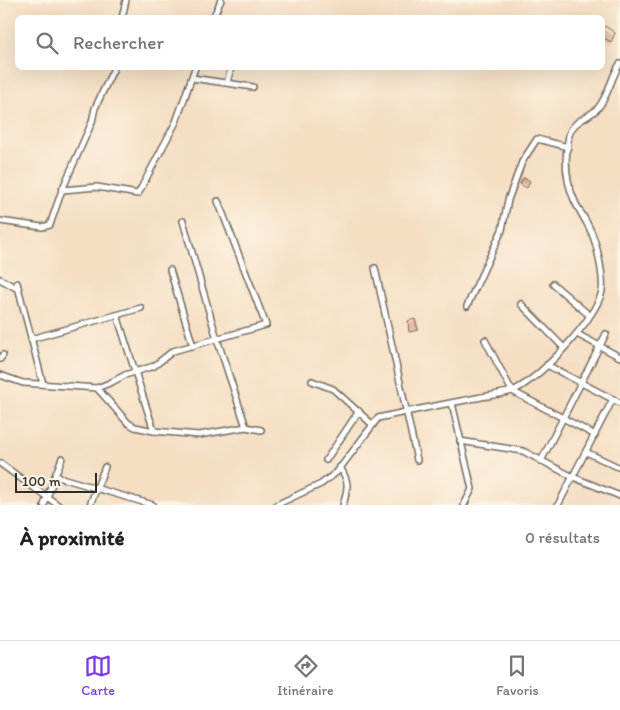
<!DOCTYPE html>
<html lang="fr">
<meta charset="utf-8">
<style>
:root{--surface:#fff;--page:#f6f6f6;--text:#202124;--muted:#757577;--line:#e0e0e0;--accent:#7c3aed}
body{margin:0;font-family:Itim,sans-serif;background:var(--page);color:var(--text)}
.scale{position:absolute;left:15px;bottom:12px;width:82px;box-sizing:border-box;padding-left:5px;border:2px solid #2b2b2b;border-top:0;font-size:14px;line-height:18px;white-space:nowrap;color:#2b2b2b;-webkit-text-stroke:4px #fcf5e5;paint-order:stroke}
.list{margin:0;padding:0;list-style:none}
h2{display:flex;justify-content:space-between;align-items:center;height:65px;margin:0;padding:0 20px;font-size:21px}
h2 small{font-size:16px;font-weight:400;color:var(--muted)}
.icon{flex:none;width:28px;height:28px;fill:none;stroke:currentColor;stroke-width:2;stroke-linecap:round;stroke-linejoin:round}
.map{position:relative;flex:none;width:620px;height:505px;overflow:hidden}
.search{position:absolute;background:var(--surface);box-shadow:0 5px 20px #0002;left:15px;right:15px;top:15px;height:55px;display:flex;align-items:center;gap:12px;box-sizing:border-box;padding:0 18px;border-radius:8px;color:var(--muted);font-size:19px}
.sheet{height:135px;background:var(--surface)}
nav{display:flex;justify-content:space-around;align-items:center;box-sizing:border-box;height:70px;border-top:1px solid var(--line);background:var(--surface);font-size:14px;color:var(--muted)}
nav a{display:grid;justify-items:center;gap:2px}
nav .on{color:var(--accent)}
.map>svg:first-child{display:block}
</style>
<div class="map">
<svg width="620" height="505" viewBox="0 0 620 505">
<rect width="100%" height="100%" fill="#fcf5e5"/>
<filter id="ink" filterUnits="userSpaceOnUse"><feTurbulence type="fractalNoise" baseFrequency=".02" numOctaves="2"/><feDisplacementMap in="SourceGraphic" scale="10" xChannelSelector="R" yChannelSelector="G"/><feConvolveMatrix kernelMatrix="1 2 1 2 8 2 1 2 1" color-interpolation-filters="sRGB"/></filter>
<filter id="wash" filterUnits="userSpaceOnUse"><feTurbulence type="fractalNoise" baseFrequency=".0096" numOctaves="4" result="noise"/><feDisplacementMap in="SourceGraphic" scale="20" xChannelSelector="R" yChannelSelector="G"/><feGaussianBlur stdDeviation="1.12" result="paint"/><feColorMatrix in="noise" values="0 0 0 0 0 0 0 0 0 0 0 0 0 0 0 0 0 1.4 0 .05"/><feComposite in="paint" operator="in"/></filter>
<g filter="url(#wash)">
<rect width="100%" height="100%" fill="#f5dec2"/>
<g id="blocks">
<!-- building -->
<g fill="#e1a891">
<path d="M605,26L615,33L611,42L602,37V30Z"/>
<path d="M523,178L530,181L527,188L520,184Z"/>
<path d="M415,319L418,330L409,332L408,321Z"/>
</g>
</g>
</g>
<g filter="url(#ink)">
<use href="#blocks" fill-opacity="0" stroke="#726a60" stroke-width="1"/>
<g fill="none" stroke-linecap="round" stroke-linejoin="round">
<!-- minor casing -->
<g stroke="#726a60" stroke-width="8">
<g id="minor">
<path d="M122,18L126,0"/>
<path d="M213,18L221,0"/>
<path d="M192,78L253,87"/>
<path d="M227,83L231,68"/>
<path d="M62,190L92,122L95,108L114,68"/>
<path d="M0,221L42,227L50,225L62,190L97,187L138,194L176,122L195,68"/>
<path d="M183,221L217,339L246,427"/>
<path d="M375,268L417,460"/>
<path d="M170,270L193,346"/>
<path d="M0,279L18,289"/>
<path d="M17,283L43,384"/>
<path d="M553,284L589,315"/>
<path d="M521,304L564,348"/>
<path d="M467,306L502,230L508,200L522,162L537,139L568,147"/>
<path d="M117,315L154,431"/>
<path d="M577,334L620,357"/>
<path d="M31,339L141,308"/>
<path d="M485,340L512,391L595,435"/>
<path d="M0,359L3,355"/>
<path d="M547,365L620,403"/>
<path d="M0,375L23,383L97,388L112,382L125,375L154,366L173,351L266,325L218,201"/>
<path d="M312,381L333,389L373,425"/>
<path d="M97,388L128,423L135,427L154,431L199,435L246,427L261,430"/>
<path d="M452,403L472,489L464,505"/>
<path d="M460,441L523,451L573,477L620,496"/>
<path d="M586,452L618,467"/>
<path d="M326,460L359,411"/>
<path d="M541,461L606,334"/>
<path d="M1,464L58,505"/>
<path d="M340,467C350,484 348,487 343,505"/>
<path d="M55,476L153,505"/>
<path d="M44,505L62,458"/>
<path d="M90,505L105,467"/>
<path d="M276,505L321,484L337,472L378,418C409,411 440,405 471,399C484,396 499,395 512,391C537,382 597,318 602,291C604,279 598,251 594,239C590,226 581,214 575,202C565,180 564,158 569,135C573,120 589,118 598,108C609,95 611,77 620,64"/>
<path d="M558,505L613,399"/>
</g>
</g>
<!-- minor -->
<use href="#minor" stroke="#fff" stroke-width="5"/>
</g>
</g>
</svg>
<div class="scale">100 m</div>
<div class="search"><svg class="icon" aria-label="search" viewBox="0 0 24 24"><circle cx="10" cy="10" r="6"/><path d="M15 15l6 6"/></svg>Rechercher</div>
</div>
<section class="sheet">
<h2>À proximité<small>0 résultats</small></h2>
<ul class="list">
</ul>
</section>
<nav>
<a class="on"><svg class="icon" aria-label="map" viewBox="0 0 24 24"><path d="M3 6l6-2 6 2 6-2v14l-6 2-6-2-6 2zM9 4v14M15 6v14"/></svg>Carte</a>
<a><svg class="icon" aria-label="directions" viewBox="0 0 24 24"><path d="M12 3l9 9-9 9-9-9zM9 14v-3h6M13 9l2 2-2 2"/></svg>Itinéraire</a>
<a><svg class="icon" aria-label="saved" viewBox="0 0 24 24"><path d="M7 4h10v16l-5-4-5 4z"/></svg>Favoris</a>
</nav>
